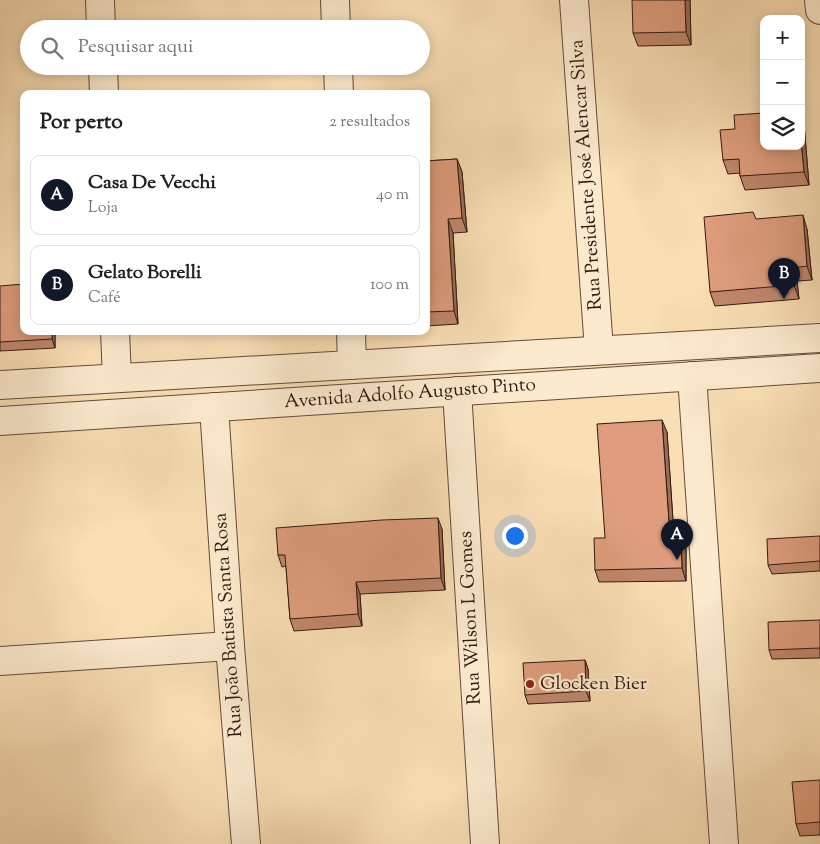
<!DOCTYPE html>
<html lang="pt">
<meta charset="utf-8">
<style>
:root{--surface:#fff;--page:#f2f2f2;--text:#202124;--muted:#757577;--line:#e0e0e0;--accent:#111827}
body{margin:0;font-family:"Sorts Mill Goudy",serif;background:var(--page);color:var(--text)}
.controls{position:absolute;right:15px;top:15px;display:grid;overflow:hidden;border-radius:10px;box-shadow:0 2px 12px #0003}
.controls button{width:45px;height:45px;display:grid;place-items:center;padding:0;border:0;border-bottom:1px solid var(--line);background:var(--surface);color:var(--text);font:25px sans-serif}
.you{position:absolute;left:514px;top:535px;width:18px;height:18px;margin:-12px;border:4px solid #fff;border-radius:50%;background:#1a73e8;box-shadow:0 0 0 8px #1a73e833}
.badge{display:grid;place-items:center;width:32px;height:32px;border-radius:50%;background:var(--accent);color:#fff;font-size:16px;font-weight:700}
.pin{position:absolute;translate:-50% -41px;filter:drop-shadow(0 1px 2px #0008)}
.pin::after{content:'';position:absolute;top:26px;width:18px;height:15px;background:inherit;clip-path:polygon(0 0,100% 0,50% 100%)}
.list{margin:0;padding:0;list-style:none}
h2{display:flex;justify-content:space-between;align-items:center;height:65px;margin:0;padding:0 20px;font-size:21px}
h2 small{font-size:16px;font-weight:400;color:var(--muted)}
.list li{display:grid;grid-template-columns:32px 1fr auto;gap:15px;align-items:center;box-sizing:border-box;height:80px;margin:0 10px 10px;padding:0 10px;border:1px solid var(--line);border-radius:10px}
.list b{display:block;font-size:19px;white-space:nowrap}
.list p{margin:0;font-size:16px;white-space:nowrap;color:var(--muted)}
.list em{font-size:16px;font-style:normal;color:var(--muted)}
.icon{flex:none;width:28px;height:28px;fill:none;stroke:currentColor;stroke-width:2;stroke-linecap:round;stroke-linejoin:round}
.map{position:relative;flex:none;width:820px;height:844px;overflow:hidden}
.search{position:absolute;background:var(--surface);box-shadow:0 2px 12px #0003;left:20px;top:20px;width:410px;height:55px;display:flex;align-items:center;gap:12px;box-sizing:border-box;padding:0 18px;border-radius:28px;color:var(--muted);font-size:19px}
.panel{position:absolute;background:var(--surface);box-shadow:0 2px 12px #0003;left:20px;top:90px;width:410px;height:245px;border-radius:10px}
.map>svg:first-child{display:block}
</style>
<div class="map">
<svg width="820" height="844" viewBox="0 0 820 844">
<rect width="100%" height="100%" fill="#fadeb4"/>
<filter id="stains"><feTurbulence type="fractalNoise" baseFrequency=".004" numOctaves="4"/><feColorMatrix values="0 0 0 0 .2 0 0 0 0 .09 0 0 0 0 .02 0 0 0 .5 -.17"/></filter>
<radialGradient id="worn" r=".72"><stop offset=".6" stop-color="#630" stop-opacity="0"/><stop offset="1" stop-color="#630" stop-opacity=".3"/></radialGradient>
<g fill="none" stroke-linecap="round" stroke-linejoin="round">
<!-- street casing -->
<g stroke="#644b3a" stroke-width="30">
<g id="street">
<path d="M100,0L101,29"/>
<path d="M335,0L336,29"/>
<path d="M574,0L599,350"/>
<path d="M819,0L820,10"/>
<path d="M103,66L104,94"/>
<path d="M338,66L339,94"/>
<path d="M115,331L117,378"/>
<path d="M351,331L352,365"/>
<path d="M692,376L724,844"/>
<path d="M0,385L820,338"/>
<path d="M457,391L485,844"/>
<path d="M214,407L230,646L246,844"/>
<path d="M0,421L820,368"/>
<path d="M0,661L230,646"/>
</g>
</g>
<!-- street -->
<use href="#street" stroke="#fceace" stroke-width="28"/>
</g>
<!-- wall -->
<g fill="#c0876c" stroke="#321a12">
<path d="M690,0L691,45L638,46L633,33Z"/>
<path d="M801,116L804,124L809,185L745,190L740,176V173L728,174L723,160L801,146Z"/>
<path d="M457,159L462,172L467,232L453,233L458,324L426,326V161Z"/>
<path d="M807,229L812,280L797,281L799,299L715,306L710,292Z"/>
<path d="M0,286L24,331H55V348L0,351Z"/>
<path d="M667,432L674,537H681L686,549V581L599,582L595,570L605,538Z"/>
<path d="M442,529L445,590L360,594L362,626L294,631L290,619L286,566L282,567L278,555Z"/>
<path d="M820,536V571L772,574L768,565Z"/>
<path d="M820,620V658L772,659L769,650Z"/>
<path d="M585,660L588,669L590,701L528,704L525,695Z"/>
<path d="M820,780V835L800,836L796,824Z"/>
</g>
<!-- shaded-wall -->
<g fill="#9c6e58" stroke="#321a12">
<path d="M685,0H690L691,45L686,32Z"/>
<path d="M801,116L804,124L809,185L804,172L801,140Z"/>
<path d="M457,159L462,172L467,232L462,218Z"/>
<path d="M803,215L807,229L812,280L807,266Z"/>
<path d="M448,219L453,233L458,324L454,311Z"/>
<path d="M793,268L797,281L799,299L794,285Z"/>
<path d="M52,331H55V348L52,339Z"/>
<path d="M662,420L667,432L675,549L670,537Z"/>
<path d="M438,518L442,529L445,590L441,578Z"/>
<path d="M681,537L686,549V581L682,568Z"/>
<path d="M356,582L360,594L362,626L358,614Z"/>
<path d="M585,660L588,669L590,701L586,691Z"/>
</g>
<!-- building -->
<g fill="#df9d7d" stroke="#321a12">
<path d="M632,0H685L686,32L633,33Z"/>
<path d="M764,113V146H801V140L804,172L740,176L739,159L723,160L720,130L735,129L734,115Z"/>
<path d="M457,159L462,218L448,219L454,311L426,312V161Z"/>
<path d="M753,212L756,219L803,215L807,266L793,268L794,285L710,292L704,217Z"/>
<path d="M24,284V331H52V339L0,342V286Z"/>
<path d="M662,420L670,537H681L682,568L595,570L594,538H605L597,424Z"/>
<path d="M438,518L441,578L356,582L358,614L290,619L285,555H278L276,528L382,520Z"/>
<path d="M820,536V561L768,565L767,539Z"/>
<path d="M820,620V648L769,650L768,622Z"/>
<path d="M585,660L586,691L525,695L523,663Z"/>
<path d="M820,780V822L796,824L792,782Z"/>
</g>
<!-- markers -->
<circle fill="#8f2418" stroke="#fceace" stroke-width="2" cx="530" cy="684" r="5"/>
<g text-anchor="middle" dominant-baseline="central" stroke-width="4.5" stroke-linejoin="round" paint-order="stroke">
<!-- street labels -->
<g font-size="19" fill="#321a12" stroke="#fceace">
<text transform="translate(587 175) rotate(-94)">Rua Presidente José Alencar Silva</text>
<text transform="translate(410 394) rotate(-4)">Avenida Adolfo Augusto Pinto</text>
<text transform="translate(471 618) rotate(-93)">Rua Wilson L Gomes</text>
<text transform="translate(229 625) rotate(-94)">Rua João Batista Santa Rosa</text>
</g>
<!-- poi labels -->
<g font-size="19" fill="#321a12" stroke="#fceace" text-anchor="start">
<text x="540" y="684">Glocken Bier</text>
</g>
</g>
<rect width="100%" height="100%" filter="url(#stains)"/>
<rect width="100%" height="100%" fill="url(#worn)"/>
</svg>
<div class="controls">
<button>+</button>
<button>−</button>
<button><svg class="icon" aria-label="layers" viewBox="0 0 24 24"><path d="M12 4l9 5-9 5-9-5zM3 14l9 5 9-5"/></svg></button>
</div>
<div class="you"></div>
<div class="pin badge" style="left:677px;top:560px">A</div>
<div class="pin badge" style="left:784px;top:299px">B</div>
<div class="search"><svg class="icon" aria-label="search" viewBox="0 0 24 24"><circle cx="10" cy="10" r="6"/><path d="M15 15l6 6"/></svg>Pesquisar aqui</div>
<section class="panel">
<h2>Por perto<small>2 resultados</small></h2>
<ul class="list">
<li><span class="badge">A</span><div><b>Casa De Vecchi</b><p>Loja</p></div><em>40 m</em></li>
<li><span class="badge">B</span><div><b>Gelato Borelli</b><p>Café</p></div><em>100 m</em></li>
</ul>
</section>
</div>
